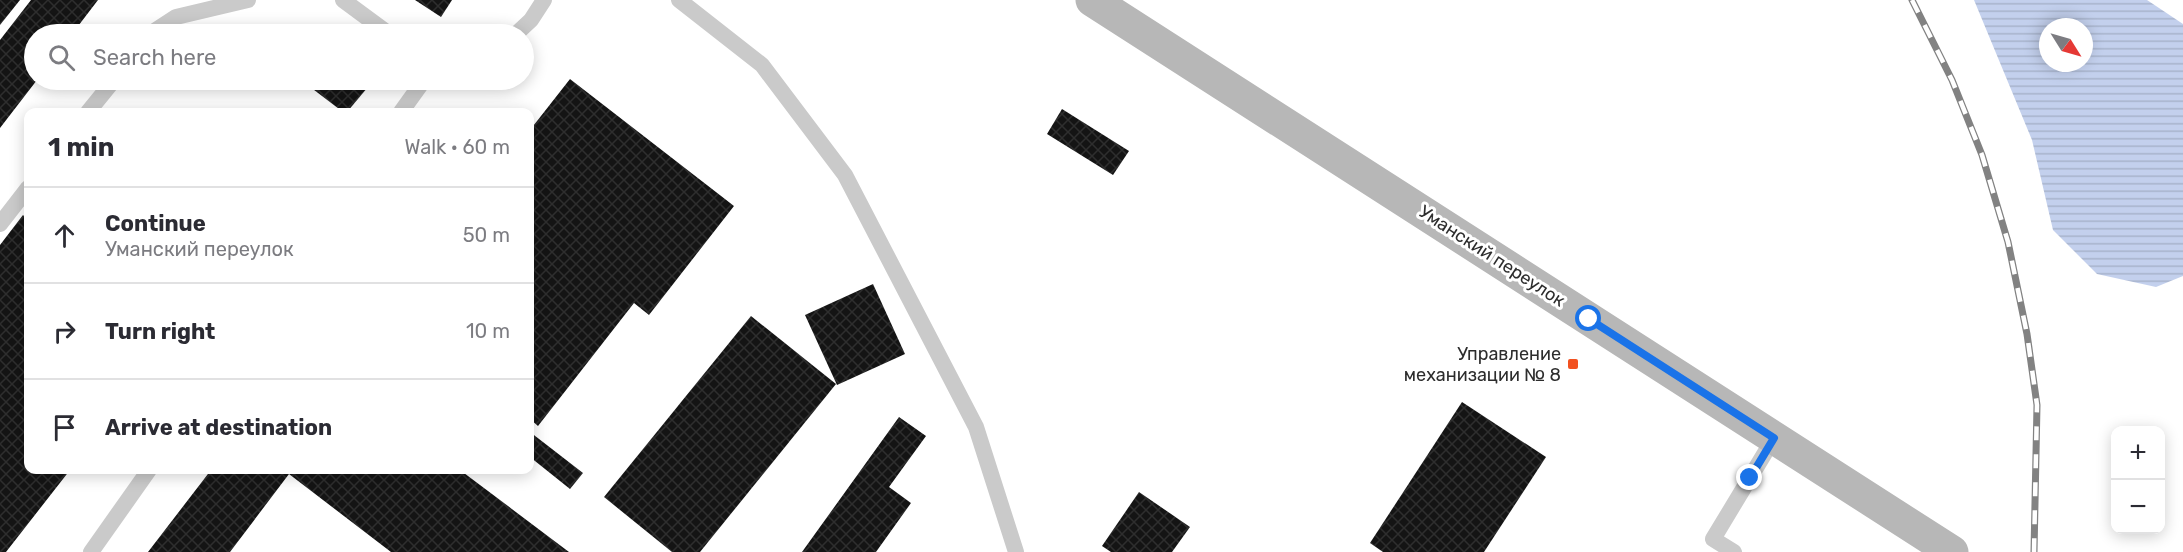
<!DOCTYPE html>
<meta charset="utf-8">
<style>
:root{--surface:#fff;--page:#f2f2f3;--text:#2b2b33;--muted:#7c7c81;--line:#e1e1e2}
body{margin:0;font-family:Rubik,sans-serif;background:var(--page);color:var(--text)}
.controls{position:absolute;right:18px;bottom:18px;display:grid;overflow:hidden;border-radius:12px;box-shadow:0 3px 15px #0003}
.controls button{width:54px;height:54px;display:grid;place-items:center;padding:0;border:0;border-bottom:2px solid var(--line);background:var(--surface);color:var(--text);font:30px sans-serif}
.compass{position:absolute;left:2039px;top:18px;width:54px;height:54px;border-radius:50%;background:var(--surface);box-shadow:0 3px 15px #0003;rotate:127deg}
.stop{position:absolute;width:18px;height:18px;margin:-14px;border:4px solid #1a73e8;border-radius:50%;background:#fff}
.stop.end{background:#1a73e8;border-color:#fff;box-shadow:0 2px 6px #0008}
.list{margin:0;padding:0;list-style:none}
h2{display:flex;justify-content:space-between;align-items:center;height:78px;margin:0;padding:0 24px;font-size:26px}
h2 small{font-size:20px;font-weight:400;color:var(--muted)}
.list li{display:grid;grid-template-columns:39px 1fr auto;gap:18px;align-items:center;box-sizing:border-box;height:96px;padding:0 24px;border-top:2px solid var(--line)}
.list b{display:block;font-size:22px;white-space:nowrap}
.list p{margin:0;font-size:20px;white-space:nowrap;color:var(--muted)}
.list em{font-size:20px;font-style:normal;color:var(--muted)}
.icon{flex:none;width:33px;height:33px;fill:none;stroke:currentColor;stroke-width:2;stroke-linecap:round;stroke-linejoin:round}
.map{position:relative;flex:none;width:2183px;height:552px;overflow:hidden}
.search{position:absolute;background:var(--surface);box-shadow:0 3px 15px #0003;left:24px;top:24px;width:510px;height:66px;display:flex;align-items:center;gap:15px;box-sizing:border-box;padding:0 21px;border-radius:33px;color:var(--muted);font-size:22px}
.panel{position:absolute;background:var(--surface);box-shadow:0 3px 15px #0003;left:24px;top:108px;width:510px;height:366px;border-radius:12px}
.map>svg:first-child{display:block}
</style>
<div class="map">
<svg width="2183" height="552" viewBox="0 0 2183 552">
<defs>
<pattern id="water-rules" width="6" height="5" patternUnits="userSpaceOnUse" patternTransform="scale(1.5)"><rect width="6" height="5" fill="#c3d0ed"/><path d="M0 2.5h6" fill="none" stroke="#a8b3cc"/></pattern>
<pattern id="building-cross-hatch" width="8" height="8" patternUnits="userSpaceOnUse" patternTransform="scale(1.5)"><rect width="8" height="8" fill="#141414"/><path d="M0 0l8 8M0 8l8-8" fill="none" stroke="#2e2e2e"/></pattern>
</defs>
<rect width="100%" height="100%" fill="#fff"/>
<!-- water -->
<path fill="url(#water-rules)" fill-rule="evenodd" d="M1974,0H2147L2183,24V276L2156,287L2097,274L2053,230L2032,140ZM2048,27H2084V63H2048Z"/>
<!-- building -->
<g fill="url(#building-cross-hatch)">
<path d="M0,0H20L0,25Z"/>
<path d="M31,0H98L72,34H34V80H37L0,128V40Z"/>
<path d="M415,0H452L441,17Z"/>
<path d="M570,79L734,206L649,315L634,303L538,426L530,419V130Z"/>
<path d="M301,80H358L368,87L347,112H343Z"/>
<path d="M1062,109L1129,151L1113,175L1047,134Z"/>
<path d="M23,215L28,220V470H70L6,552H0V245Z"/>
<path d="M873,284L905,354L837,385L805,315Z"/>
<path d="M751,316L836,384L700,552H672L604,497Z"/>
<path d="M1462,402L1546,457L1484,552H1383L1370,543Z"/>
<path d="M899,417L926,436L889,487L911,503L876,552H802Z"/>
<path d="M530,432L583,473L570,489L530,457Z"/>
<path d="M211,470H460L569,552H391L289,474L230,552H148Z"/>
<path d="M1139,492L1190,527L1172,552H1111L1102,546Z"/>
</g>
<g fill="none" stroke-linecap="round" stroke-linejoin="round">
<!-- lane -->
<g stroke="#cacaca" stroke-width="16">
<path d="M343,0L389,34"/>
<path d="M679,0L762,65L845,175L976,427L1016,552"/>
<path d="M150,34L176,17L248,0"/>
<path d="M516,34L531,20L544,0"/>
<path d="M88,112L114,80"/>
<path d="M401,112L424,80"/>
<path d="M0,224L28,188"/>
<path d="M91,552L149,470"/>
<path d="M1734,552L1713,539L1774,438"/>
</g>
<!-- secondary -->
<path stroke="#b7b7b7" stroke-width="33" d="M1092,0L1952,552"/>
<!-- rail casing -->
<g stroke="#828282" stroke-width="7">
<path id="rail" d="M1912,0L1952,80L1982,155L2008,242L2027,334L2037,405L2034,552"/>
</g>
<!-- rail -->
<use href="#rail" stroke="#fff" stroke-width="4.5" stroke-dasharray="14" stroke-linecap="butt"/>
</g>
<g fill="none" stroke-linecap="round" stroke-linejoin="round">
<!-- route -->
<path stroke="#1a73e8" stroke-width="8" d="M1589,319L1774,438L1750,478"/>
</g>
<!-- markers -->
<rect fill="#f25120" stroke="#fff" stroke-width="2" x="1567" y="358" width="12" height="12" rx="3"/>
<g text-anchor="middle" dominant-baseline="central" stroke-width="6" stroke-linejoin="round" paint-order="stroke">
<!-- street labels -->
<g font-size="18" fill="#2d2d2d" stroke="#fff">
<text transform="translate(1492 256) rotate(33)">Уманский переулок</text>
</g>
<!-- poi labels -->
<g font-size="18" fill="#2d2d2d" stroke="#fff" text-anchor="end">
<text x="1561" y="354">Управление<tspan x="1561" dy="21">механизации № 8</tspan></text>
</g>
</g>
</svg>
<div class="controls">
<button>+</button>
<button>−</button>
</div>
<svg class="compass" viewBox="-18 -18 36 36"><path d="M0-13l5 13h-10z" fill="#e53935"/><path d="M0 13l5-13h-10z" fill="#7c7c81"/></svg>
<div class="stop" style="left:1589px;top:319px"></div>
<div class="stop end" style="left:1750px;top:478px"></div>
<div class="search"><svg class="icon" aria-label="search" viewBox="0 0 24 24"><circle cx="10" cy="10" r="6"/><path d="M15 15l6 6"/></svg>Search here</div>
<section class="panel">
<h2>1 min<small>Walk · 60 m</small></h2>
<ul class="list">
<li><svg class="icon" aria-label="ahead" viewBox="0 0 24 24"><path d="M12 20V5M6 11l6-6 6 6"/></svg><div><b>Continue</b><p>Уманский переулок</p></div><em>50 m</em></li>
<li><svg class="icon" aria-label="right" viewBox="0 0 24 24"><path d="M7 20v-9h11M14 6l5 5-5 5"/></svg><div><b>Turn right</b></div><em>10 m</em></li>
<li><svg class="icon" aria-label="arrive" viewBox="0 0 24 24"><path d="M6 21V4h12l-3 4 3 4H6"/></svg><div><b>Arrive at destination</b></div></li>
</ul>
</section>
</div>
